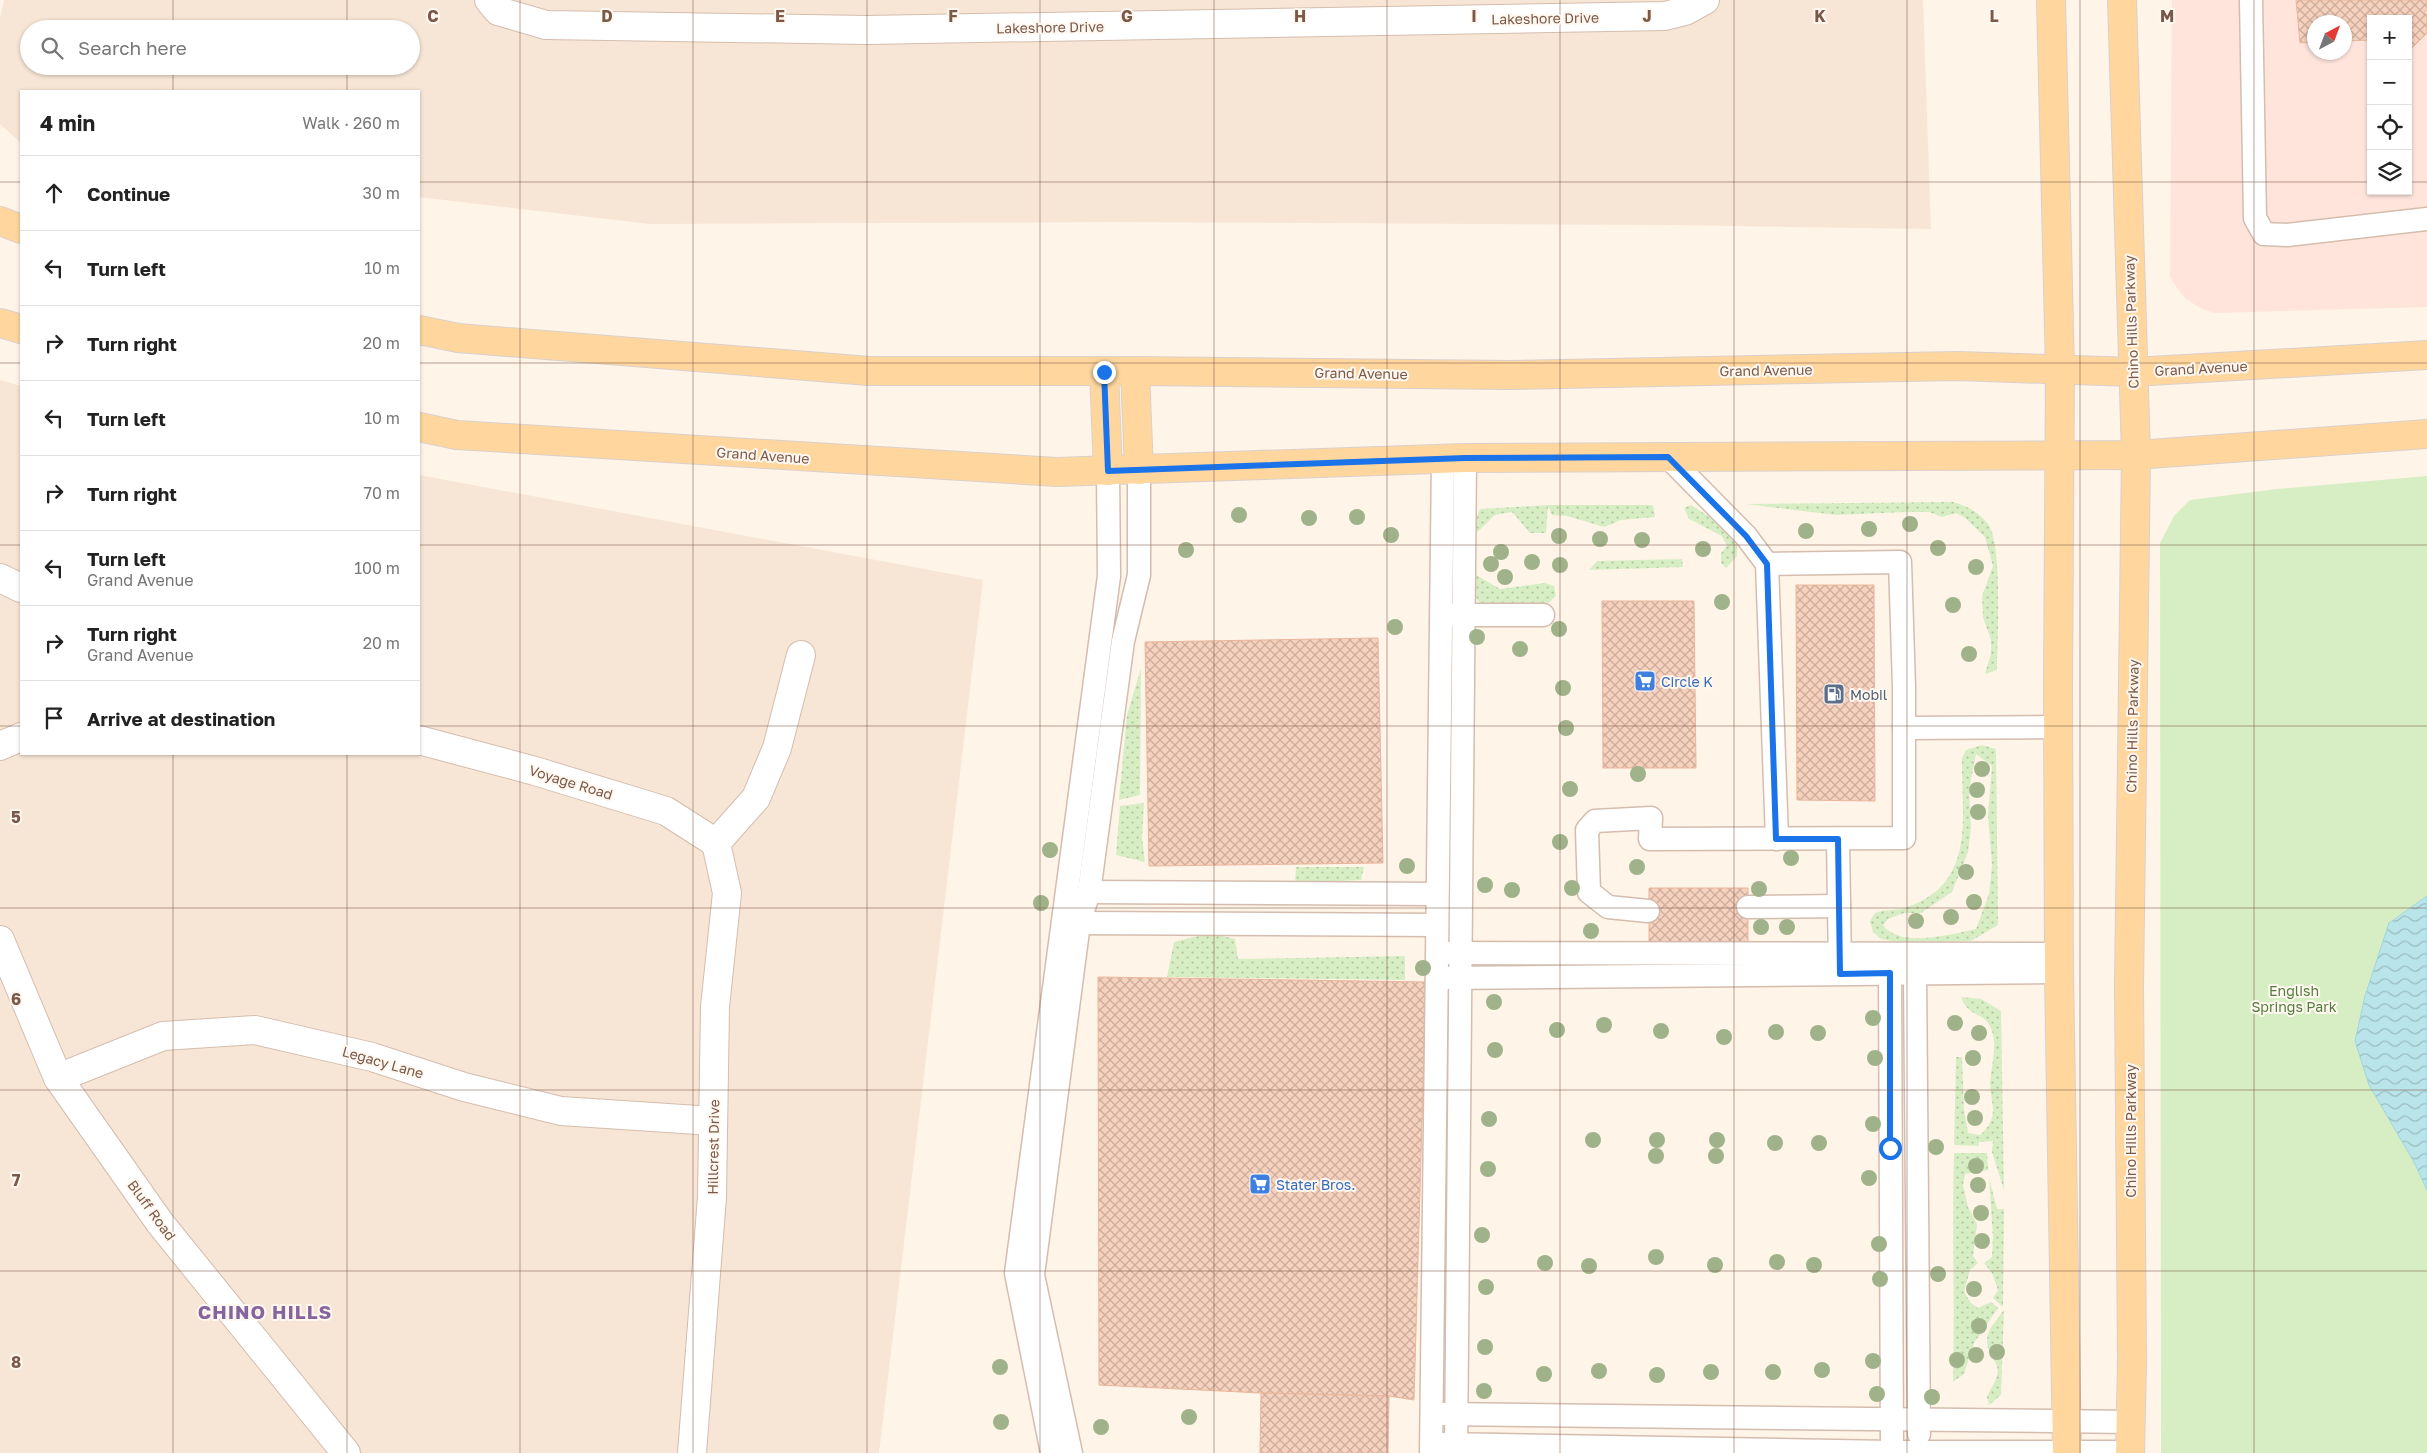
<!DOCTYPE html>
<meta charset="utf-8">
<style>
:root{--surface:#fff;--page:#f6f6f6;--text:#222;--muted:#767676;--line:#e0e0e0}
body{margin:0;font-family:"Golos Text",sans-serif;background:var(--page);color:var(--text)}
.controls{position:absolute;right:15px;top:15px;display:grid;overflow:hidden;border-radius:0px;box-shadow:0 1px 4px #0004}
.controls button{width:45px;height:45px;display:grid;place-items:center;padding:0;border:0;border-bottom:1px solid var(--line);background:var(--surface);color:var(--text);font:25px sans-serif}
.compass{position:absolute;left:2307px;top:15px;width:45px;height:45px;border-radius:50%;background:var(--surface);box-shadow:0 1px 4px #0004;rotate:41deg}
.stop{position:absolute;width:15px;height:15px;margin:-11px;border:4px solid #1a73e8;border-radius:50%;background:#fff}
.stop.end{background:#1a73e8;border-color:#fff;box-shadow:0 1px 5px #0008}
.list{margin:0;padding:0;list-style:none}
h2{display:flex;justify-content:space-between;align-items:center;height:65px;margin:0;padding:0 20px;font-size:21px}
h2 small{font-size:16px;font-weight:400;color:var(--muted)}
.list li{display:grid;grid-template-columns:32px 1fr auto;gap:15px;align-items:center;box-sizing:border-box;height:75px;padding:0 20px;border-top:1px solid var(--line)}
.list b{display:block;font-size:19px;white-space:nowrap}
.list p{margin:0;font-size:16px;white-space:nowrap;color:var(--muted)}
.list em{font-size:16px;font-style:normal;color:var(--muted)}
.icon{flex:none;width:28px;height:28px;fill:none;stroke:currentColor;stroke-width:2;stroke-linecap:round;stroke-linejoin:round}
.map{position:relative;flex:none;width:2427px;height:1453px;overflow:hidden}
.search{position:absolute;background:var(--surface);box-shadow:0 1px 4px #0004;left:20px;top:20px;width:400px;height:55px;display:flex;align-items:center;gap:12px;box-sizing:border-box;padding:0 18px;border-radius:28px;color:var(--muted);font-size:19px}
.panel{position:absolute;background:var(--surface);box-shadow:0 1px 4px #0004;left:20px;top:90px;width:400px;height:665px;border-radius:0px}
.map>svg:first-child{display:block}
</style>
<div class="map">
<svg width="2427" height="1453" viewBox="0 0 2427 1453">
<defs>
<pattern id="grass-dots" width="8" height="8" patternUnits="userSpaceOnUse" patternTransform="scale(1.25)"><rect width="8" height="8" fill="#d7eec4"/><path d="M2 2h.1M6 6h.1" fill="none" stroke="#b3c4a1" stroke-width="1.8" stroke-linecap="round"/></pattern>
<pattern id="water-waves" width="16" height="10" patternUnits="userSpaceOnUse" patternTransform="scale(1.25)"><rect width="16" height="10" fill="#b9e5ea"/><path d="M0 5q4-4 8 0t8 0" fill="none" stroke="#9bbcc0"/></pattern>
<pattern id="building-cross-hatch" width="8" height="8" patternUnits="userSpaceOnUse" patternTransform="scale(1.25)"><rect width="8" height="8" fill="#f6d1bd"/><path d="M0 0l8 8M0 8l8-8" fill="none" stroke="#ccac9c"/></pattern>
</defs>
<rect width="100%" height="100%" fill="#fef4e8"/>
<!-- residential -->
<g fill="#f7e6d5" fill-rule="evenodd">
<path d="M4,0H1923L1931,229L1669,225L1111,222L650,224L419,197V91H21V143L0,124V18ZM29,29H411V66H29Z"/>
<path d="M0,380L21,386V754H419V475L983,580L879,1453H0Z"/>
</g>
<!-- commercial -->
<path fill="#ffe4db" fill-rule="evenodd" d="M2172,0H2427V307L2215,313L2202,309L2186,299L2177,288L2170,277ZM2371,19H2408V191H2371ZM2314,22H2344V52H2314Z"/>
<!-- grass -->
<g fill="url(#grass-dots)" fill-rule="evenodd">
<path d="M1953,502C1967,506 1979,512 1988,524C2003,543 1997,642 1997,670L1985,674L1991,653V640L1983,617L1982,596L1993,566L1985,537L1964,517L1956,513L1942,517L1929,512H1905L1836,515L1746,504Z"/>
<path d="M1548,505H1653L1655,517L1621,520L1604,527L1567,516L1552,515L1548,506L1546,533H1530L1512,512L1495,515L1464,545L1480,509Z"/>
<path d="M1691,505L1719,523L1737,539V556L1726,568L1721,563V553L1727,546L1722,536L1689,519L1684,508Z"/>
<path d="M1682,559L1683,567L1589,570L1597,561Z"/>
<path d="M1471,572L1500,589L1545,583L1554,586L1556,596L1544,607L1505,603L1480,604L1471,590Z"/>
<path d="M1141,668L1140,795L1119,800L1127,715Z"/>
<path d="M1982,745L1996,749L1998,925L1971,941L1901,943L1881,939L1873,932L1870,921L1875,913C1885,909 1896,911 1905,908C1978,884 1961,817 1962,758L1966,750ZM1976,754L1992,766L1988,815L1992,866L1989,894L1976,929C1951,934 1900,949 1883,925L1888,919L1904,913H1921L1952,892L1968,852L1971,828L1969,790Z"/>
<path d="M1144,803L1142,838L1145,862L1116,855L1120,806Z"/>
<path d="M1296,867H1364L1361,880L1295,883Z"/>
<path d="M1210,933L1235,939L1238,959L1405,956V980L1167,977L1174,942Z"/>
<path d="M1961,997L1981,999L2001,1011L2004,1190L1992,1152L1993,1141L1979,1142V1146L1954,1145L1956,1057H1962L1964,1110L1968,1133L1980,1135C1988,1128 1992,1122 1993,1111C1993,1102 1990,1093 1990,1084C1991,1064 2000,1041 1988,1023C1980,1012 1968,1016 1961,997Z"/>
<path d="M1954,1153H1987L1988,1170L1965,1174L1963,1185L1968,1207L1977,1224L1973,1256L1978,1263L1970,1270L1964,1292L1971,1303L1978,1308L1991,1302L1998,1308L1974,1343L1964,1374L1953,1382C1955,1306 1952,1230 1954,1153Z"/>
<path d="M1989,1178L1997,1209H2004L2003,1307L1993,1298L1998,1290L1992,1273L1984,1263L1992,1257L1993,1237Z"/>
<path d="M2004,1310L2001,1395L1989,1405L1987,1397C1989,1391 1995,1383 1997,1376C2002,1359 1979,1352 1990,1329C1994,1322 2000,1316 2004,1310Z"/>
</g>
<!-- green -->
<path fill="#d7eec4" d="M2427,476V1453H2161L2160,543L2174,516L2190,500L2277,489Z"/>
<!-- water -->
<path fill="url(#water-waves)" stroke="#9fd6dd" d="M2427,896V1190L2414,1162L2369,1085L2355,1041L2365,996L2389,923Z"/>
<!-- building -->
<g fill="url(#building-cross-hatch)" stroke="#eab69b">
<path d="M2296,0H2427V10L2424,12L2427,15V33L2408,52V19H2371V40L2344,41V22H2314V42L2300,43Z"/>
<path d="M1796,585H1874L1875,801L1797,800Z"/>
<path d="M1602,601H1694L1696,768H1603Z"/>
<path d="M1378,638L1383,863L1149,866L1145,642Z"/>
<path d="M1649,888H1748V944L1649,945Z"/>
<path d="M1098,977L1426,982L1414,1400L1389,1396L1261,1393L1099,1385Z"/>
<path d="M1261,1393L1389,1396L1388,1453H1260Z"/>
</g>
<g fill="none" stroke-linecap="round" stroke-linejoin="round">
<!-- service casing -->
<g stroke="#d4bdae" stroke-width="25">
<g id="service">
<path d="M2251,0L2255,218L2264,234L2287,235L2427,219"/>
<path d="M1668,457L1746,536L1767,564L1777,839"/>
<path d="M1449,615H1543"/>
<path d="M1904,728L2059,727"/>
<path d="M1838,839L1840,968"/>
<path d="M1089,892L1437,894"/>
<path d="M1748,907L1839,906"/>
<path d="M1648,911L1608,907L1589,892L1587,830L1595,821L1651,818L1650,839L1904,838V687L1900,562L1767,564"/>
<path d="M1079,923L1437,925"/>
<path d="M1445,953L2059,954"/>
<path d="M1890,973L1892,1452"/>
<path d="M1915,973L1919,1434"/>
<path d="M1445,978L2059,972"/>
<path d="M1442,1414L2131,1422"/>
<path d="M1442,1444L1892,1452H2130"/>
<path d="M1052,1453L1016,1273L1109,576L1108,471"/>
<path d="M1071,1453L1033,1275L1079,923L1089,892L1123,641L1139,575V470"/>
<path d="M1431,1453L1443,459"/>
<path d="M1456,1453L1465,458"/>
</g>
</g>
<!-- minor casing -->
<g stroke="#d4bdae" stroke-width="30">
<g id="minor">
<path d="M489,0L498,11L546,25L867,30L1665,16L1685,11L1705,0"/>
<path d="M0,578L21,588"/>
<path d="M419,740L535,771L666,811L716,843"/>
<path d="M0,746L21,737"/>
<path d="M716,843L756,798L777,748L801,655"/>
<path d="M0,940L58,1078L160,1223L346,1453"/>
<path d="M58,1078L163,1036L255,1030L372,1057L464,1087L561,1111L713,1121"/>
<path d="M692,1453L712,1197L715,1007L727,893L716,843"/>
</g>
</g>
<!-- primary casing -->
<g stroke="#dad0cc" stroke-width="30">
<g id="primary">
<path d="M2051,0L2060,369L2058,688L2059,972L2067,1453"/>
<path d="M2122,0L2136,455L2129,987L2132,1361L2130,1453"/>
<path d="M0,221L21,229"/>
<path d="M0,323L21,329"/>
<path d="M419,330L458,338L869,371H1135L1508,375L1957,366L2133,372L2427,355"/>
<path d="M1135,371L1139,470"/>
<path d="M1104,372L1108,471"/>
<path d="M419,427L457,435L1057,472L1465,458L2136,455L2427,434"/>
</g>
</g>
<!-- service -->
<use href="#service" stroke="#fff" stroke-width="22"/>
<!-- minor -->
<use href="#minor" stroke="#fff" stroke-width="28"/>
<!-- primary -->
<use href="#primary" stroke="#ffd79e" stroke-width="28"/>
</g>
<!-- trees -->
<g fill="#9fb289">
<circle cx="1239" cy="515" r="8"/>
<circle cx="1357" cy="517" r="8"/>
<circle cx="1309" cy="518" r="8"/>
<circle cx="1910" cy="524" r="8"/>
<circle cx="1869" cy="529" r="8"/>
<circle cx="1806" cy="531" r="8"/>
<circle cx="1391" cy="535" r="8"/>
<circle cx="1559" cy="536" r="8"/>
<circle cx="1600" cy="539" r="8"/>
<circle cx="1642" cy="540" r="8"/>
<circle cx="1938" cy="548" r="8"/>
<circle cx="1703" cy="549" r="8"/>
<circle cx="1186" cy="550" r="8"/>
<circle cx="1501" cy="552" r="8"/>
<circle cx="1532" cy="562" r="8"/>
<circle cx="1491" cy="564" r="8"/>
<circle cx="1560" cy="565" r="8"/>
<circle cx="1976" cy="567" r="8"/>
<circle cx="1505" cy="577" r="8"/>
<circle cx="1722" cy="602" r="8"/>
<circle cx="1953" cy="605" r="8"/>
<circle cx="1395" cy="627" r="8"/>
<circle cx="1559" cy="629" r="8"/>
<circle cx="1477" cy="637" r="8"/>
<circle cx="1520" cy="649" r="8"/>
<circle cx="1969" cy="654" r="8"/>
<circle cx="1563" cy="688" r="8"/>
<circle cx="1566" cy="728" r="8"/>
<circle cx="1982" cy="769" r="8"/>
<circle cx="1638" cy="774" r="8"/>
<circle cx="1570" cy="789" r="8"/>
<circle cx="1977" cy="790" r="8"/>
<circle cx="1978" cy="812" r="8"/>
<circle cx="1560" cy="842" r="8"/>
<circle cx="1050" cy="850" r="8"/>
<circle cx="1791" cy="858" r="8"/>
<circle cx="1407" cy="866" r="8"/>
<circle cx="1637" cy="867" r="8"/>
<circle cx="1966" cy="872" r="8"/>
<circle cx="1485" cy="885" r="8"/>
<circle cx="1572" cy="888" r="8"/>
<circle cx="1759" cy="889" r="8"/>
<circle cx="1512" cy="890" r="8"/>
<circle cx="1974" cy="902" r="8"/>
<circle cx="1041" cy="903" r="8"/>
<circle cx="1951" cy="917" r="8"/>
<circle cx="1916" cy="921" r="8"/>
<circle cx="1761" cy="927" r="8"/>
<circle cx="1787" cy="927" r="8"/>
<circle cx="1591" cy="931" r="8"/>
<circle cx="1423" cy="968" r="8"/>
<circle cx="1494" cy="1002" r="8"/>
<circle cx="1873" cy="1018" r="8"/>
<circle cx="1955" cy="1023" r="8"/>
<circle cx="1604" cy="1025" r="8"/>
<circle cx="1557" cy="1030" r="8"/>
<circle cx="1661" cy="1031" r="8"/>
<circle cx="1776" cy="1032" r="8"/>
<circle cx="1818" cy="1033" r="8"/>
<circle cx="1979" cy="1033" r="8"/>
<circle cx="1724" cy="1037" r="8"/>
<circle cx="1495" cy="1050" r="8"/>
<circle cx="1875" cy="1058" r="8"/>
<circle cx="1973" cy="1058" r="8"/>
<circle cx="1972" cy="1097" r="8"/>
<circle cx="1975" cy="1118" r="8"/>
<circle cx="1489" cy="1119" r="8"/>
<circle cx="1873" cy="1124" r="8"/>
<circle cx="1593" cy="1140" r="8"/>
<circle cx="1657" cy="1140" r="8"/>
<circle cx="1717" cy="1140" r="8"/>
<circle cx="1775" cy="1143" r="8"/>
<circle cx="1819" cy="1143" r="8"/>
<circle cx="1936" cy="1147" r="8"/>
<circle cx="1656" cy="1156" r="8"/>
<circle cx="1716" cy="1156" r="8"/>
<circle cx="1976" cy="1166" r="8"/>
<circle cx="1488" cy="1169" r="8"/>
<circle cx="1869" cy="1178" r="8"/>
<circle cx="1978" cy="1185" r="8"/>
<circle cx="1981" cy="1213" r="8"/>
<circle cx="1482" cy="1235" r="8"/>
<circle cx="1982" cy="1241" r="8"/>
<circle cx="1879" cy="1244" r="8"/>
<circle cx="1656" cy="1257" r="8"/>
<circle cx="1777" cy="1262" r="8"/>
<circle cx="1545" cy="1263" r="8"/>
<circle cx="1715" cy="1265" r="8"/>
<circle cx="1814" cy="1265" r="8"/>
<circle cx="1589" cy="1266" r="8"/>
<circle cx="1938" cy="1274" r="8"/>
<circle cx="1880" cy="1279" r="8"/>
<circle cx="1486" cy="1287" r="8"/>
<circle cx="1974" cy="1289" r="8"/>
<circle cx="1979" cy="1326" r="8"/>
<circle cx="1485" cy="1347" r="8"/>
<circle cx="1997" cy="1352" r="8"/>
<circle cx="1976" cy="1355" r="8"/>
<circle cx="1957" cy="1360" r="8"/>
<circle cx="1873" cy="1361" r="8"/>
<circle cx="1000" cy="1367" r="8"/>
<circle cx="1822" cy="1370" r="8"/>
<circle cx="1599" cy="1371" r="8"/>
<circle cx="1711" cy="1372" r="8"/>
<circle cx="1773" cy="1372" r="8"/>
<circle cx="1544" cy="1374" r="8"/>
<circle cx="1657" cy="1375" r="8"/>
<circle cx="1484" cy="1391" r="8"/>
<circle cx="1877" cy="1394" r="8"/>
<circle cx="1932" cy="1397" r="8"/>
<circle cx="1189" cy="1417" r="8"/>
<circle cx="1001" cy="1422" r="8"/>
<circle cx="1101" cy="1427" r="8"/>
</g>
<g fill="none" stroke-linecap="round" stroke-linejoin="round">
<!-- route -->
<path stroke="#1a73e8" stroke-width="6" d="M1104,372L1108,471L1465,458L1668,457L1746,536L1767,564L1776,839H1838L1840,974L1890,973V1148"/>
</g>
<!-- grid -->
<path fill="none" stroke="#7b5848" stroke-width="1" stroke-opacity="0.55" d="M173,0V29M347,0V29M520,0V1453M693,0V1453M867,0V1453M1040,0V1453M1214,0V1453M1387,0V1453M1560,0V1453M1734,0V1453M1907,0V1453M2080,0V1453M2254,0V1453M173,66V91M347,66V91M0,182H21M419,182H2371M2408,182H2427M0,363H21M419,363H2427M0,545H21M419,545H2427M0,726H21M419,726H2427M173,754V1453M347,754V1453M0,908H2427M0,1090H2427M0,1271H2427"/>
<!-- icons -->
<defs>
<g id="supermarket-square" transform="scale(1.125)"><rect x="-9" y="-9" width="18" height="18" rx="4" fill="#3f7fe0" stroke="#fff8f0"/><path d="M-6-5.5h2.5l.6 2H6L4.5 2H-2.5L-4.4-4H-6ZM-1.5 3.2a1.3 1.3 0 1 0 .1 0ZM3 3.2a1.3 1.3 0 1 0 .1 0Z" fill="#fff"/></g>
<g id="fuel-square" transform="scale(1.125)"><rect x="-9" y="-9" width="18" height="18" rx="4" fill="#5c6f8a" stroke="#fff8f0"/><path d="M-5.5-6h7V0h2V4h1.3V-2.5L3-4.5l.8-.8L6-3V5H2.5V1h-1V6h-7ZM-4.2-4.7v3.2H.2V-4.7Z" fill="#fff"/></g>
</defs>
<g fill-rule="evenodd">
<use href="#supermarket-square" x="1645" y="681"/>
<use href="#fuel-square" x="1834" y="694"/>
<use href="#supermarket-square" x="1260" y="1184"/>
</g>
<g text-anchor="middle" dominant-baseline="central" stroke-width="4" stroke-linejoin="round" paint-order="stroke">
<!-- street labels -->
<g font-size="14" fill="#7b5848" stroke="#fff8f0">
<text transform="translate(1545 18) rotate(-1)">Lakeshore Drive</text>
<text transform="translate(1050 27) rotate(-1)">Lakeshore Drive</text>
<text transform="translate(2131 322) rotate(-92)">Chino Hills Parkway</text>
<text transform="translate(2201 368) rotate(-3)">Grand Avenue</text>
<text transform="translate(1766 370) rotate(-1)">Grand Avenue</text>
<text transform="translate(1361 373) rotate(1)">Grand Avenue</text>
<text transform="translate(763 455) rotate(4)">Grand Avenue</text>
<text transform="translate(2132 726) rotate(-89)">Chino Hills Parkway</text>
<text transform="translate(571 782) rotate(17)">Voyage Road</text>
<text transform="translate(383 1062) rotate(16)">Legacy Lane</text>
<text transform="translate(2130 1131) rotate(-90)">Chino Hills Parkway</text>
<text transform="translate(713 1147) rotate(-89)">Hillcrest Drive</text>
<text transform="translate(152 1210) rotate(54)">Bluff Road</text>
</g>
<!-- shop labels -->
<g font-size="14" fill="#366cbe" stroke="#fff8f0" text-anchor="start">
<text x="1661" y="681">Circle K</text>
<text x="1276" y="1184">Stater Bros.</text>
</g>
<!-- service labels -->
<g font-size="14" fill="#4e5e75" stroke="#fff8f0" text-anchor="start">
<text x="1850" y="694">Mobil</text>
</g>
<!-- park labels -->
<g font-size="14" fill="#527c3c" stroke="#fff8f0">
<text x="2294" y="990">English<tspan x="2294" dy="16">Springs Park</tspan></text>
</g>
<!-- district labels -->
<g font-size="19" font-weight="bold" letter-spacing="1" fill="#88649e" stroke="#fff8f0">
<text x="265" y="1311">CHINO HILLS</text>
</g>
</g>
<g font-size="16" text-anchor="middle" font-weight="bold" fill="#7b5848" stroke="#fff8f0" stroke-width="4" stroke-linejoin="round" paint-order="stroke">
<text x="433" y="22">C</text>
<text x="607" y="22">D</text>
<text x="780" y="22">E</text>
<text x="953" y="22">F</text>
<text x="1127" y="22">G</text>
<text x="1300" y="22">H</text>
<text x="1474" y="22">I</text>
<text x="1647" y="22">J</text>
<text x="1820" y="22">K</text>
<text x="1994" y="22">L</text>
<text x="2167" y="22">M</text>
<text x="16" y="823">5</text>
<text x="16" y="1005">6</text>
<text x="16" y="1186">7</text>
<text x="16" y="1368">8</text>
</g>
</svg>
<div class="controls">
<button>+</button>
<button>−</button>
<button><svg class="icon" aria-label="locate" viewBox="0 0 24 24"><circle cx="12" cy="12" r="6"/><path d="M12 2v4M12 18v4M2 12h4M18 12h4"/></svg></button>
<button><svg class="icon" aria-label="layers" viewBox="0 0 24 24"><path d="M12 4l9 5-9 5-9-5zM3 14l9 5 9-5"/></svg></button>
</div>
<svg class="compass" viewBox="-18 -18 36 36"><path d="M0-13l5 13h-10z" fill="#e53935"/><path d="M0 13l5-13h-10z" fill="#767676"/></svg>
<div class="stop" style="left:1890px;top:1148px"></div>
<div class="stop end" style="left:1104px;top:372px"></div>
<div class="search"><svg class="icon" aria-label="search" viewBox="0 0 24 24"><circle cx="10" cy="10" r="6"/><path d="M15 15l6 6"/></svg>Search here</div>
<section class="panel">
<h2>4 min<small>Walk · 260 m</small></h2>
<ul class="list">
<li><svg class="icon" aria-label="ahead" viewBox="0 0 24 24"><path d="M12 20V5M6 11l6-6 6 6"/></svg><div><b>Continue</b></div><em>30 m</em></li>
<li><svg class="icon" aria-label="left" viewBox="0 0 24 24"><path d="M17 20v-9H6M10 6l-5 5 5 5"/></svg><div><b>Turn left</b></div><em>10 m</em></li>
<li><svg class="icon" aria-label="right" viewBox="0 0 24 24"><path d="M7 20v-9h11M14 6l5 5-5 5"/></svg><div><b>Turn right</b></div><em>20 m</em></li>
<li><svg class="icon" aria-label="left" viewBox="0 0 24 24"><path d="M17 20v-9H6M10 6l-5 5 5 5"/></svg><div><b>Turn left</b></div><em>10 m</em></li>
<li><svg class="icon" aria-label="right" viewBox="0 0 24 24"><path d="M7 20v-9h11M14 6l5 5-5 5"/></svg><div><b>Turn right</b></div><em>70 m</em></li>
<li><svg class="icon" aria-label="left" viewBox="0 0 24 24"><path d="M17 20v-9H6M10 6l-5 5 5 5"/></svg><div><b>Turn left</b><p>Grand Avenue</p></div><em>100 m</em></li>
<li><svg class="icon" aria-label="right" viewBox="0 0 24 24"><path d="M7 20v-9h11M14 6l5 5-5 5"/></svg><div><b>Turn right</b><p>Grand Avenue</p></div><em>20 m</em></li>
<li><svg class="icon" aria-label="arrive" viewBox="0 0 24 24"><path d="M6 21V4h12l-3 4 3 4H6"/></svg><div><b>Arrive at destination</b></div></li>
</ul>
</section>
</div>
